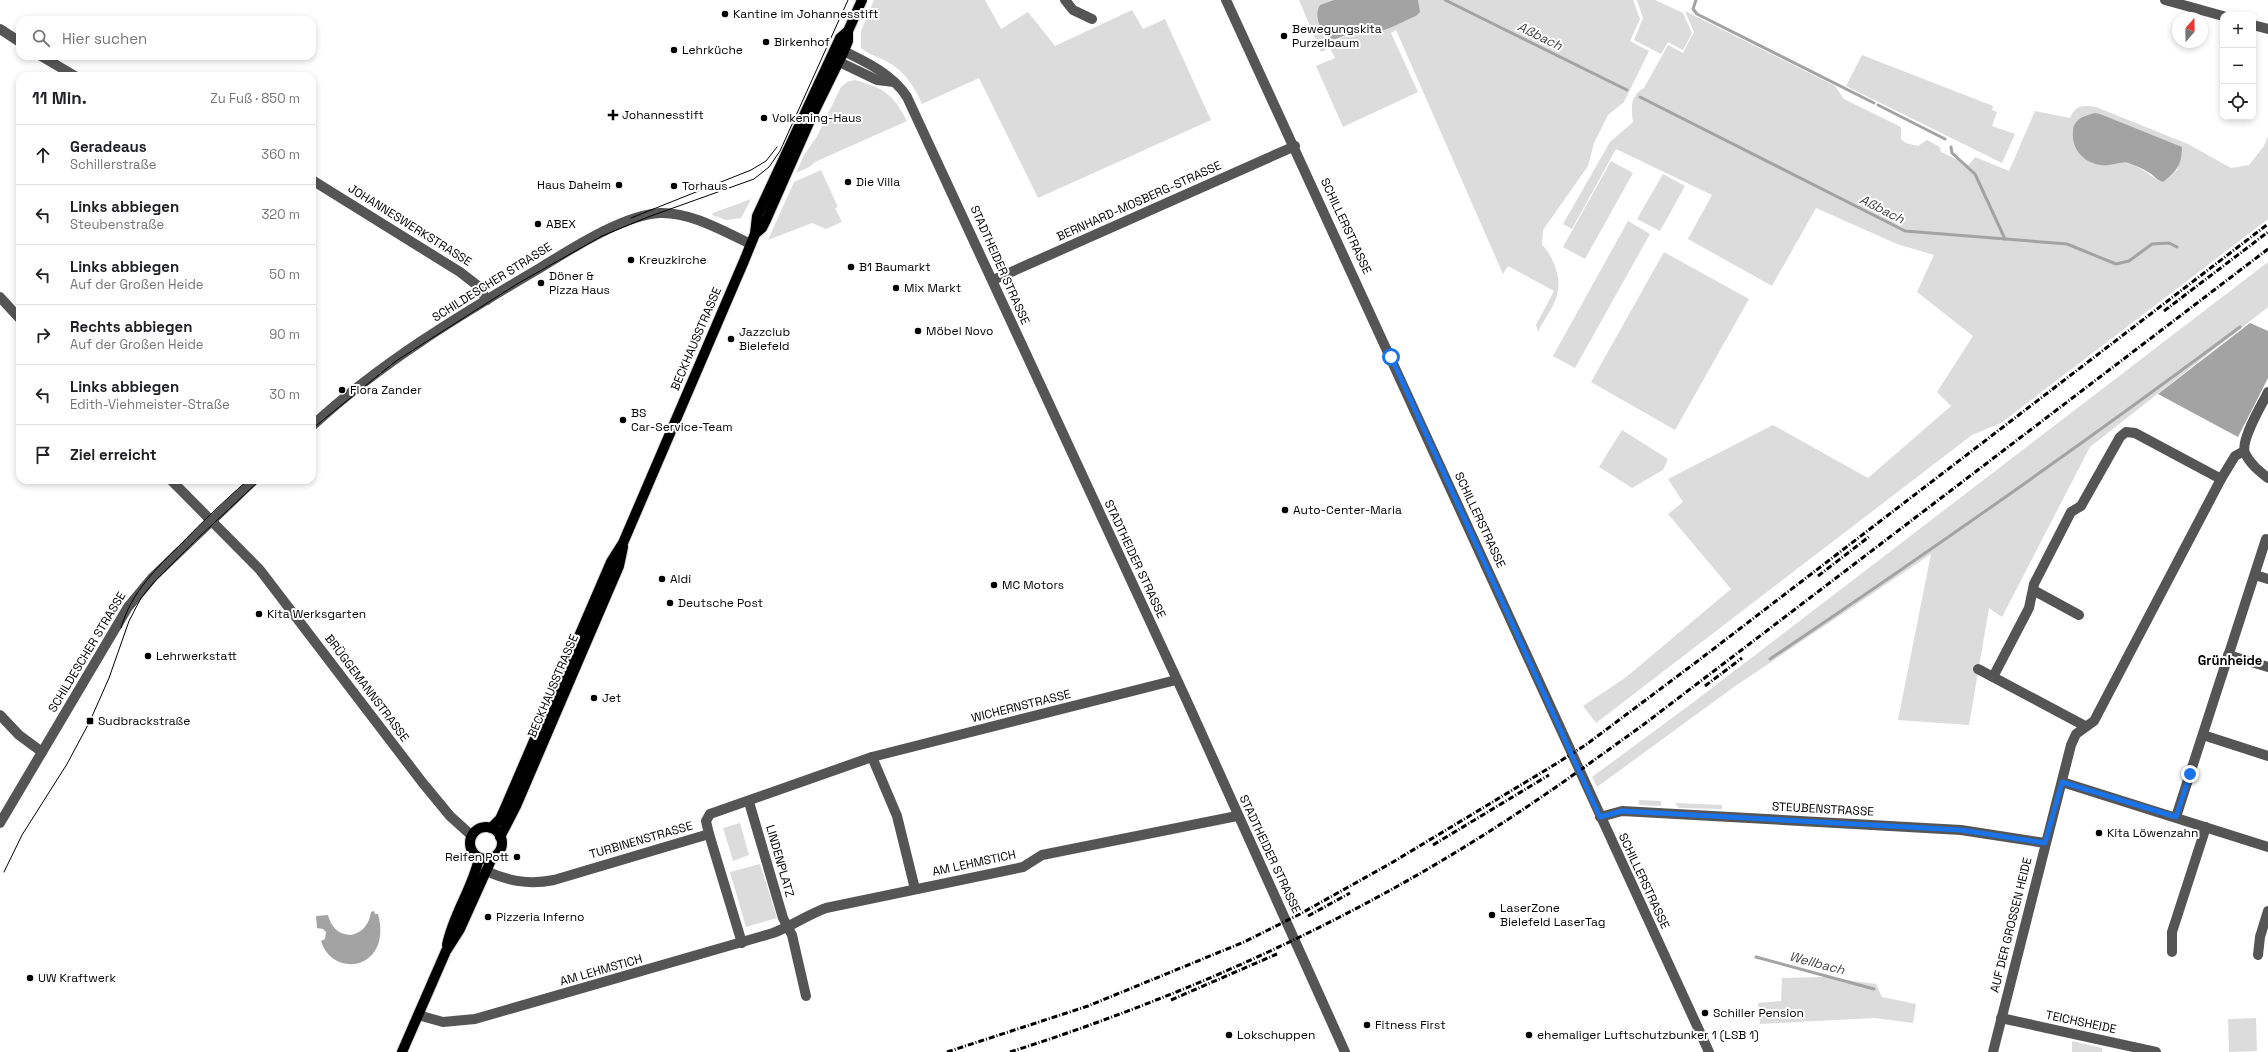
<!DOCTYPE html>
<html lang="de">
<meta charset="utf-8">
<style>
:root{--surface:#fff;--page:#f2f2f2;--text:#202124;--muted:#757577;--line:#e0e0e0}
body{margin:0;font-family:"Space Grotesk",sans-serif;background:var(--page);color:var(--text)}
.controls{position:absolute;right:12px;top:12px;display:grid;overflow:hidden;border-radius:8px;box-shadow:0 2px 6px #0003}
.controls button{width:36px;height:36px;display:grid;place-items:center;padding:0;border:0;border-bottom:1px solid var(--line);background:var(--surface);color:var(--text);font:20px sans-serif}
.compass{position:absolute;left:2172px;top:12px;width:36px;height:36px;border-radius:50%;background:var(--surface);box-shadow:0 2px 6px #0003;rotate:20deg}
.stop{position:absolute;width:12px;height:12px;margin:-9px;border:3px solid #1a73e8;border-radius:50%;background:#fff}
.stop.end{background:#1a73e8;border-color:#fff;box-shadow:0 1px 4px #0008}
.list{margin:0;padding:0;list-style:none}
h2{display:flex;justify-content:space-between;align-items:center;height:52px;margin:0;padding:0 16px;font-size:17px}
h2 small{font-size:13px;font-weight:400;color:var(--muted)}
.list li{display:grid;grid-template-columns:26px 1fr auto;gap:12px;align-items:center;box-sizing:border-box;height:60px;padding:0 16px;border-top:1px solid var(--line)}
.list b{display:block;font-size:15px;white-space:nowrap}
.list p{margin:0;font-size:13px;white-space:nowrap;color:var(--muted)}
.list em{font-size:13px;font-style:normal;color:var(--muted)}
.icon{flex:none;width:22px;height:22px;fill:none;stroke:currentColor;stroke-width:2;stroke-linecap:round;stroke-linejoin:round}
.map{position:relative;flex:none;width:2268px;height:1052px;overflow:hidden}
.search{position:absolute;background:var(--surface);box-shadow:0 2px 6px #0003;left:16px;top:16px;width:300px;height:44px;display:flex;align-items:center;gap:10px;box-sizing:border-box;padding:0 14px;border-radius:12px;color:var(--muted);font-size:15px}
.panel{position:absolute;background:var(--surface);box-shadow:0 2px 6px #0003;left:16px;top:72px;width:300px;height:412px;border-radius:12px}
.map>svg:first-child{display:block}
</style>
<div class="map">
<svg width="2268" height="1052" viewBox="0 0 2268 1052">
<rect width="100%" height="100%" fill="#fff"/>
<!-- green -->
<g fill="#dcdcdc" fill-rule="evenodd">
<path d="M874,0H985L1001,29L1028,12L1055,46L1132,10L1143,29L1165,19L1211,120L1038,198L979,78L922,104C914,85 903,69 884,60C876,56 868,54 861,48V31Z"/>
<path d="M1299,0H1334L1332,1L1338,39L1352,33L1361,32L1372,34L1416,16L1419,6L1418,0H1633L1640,19L1630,41L1649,51L1624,102L1608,115L1594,143L1588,166L1543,230L1542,245C1549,252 1551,257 1555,266C1565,296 1551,307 1538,332L1536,325L1554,291L1508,266L1503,274L1396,30L1391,33L1418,92L1343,127L1316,66L1335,58L1330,48L1321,52Z"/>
<path d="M1637,0H1655L1683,13L1692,33L1683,50L1668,42L1661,54L1634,40L1643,18Z"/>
<path d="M1685,11L1835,86L1844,99L1901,127V139L1906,143L1918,146L1927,140L1940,147L1941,152L1969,165L1975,157L2009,171L2035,111L2070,118C2076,105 2082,105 2096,107L2188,144L2231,168L2249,165L2264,146L2268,136V219L2001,423L1972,435L1596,723L1583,706L1625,678L1731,589L1668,514L1683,502L1668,479L1773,425L1868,478L1951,406L1937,392L1973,336L1917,292L1934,255L1897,244L1816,208L1772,286L1688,239L1712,195L1616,149L1572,229L1563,224L1610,142L1633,122C1631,109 1630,95 1644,88L1668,45L1683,53L1694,32ZM2182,152L2177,170L2163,182C2150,178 2141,165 2126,163C2114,161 2104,166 2091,163Z"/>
<path d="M1862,55L1993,106L1992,110L1997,112L1992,126L2015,134L2002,163L1846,86Z"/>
<path d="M855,80C884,88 893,94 907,121L815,162L811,166L796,173L804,155L816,138L841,87L847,82Z"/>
<path d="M1611,161L1633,173L1585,259L1563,247Z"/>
<path d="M821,170L838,207L835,208L842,222L826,229L812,223L768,240L794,182Z"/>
<path d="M1663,174L1685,186L1660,231L1637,219Z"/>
<path d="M751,199L741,218L726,220L712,215L713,213Z"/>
<path d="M1628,221L1650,234L1575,368L1553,356Z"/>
<path d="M1664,252L1749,299L1675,430L1591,382Z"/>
<path d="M2268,262V307L2090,447L2002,617L1989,608L1969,725L1898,720L1931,554L1734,687L1597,787L1592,777L1695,701Z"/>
<path d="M1622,430L1668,459L1663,470L1632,488L1599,467Z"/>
<path d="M1639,800L1661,801V806L1639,805Z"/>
<path d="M1675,803L1722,805V809L1679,808Z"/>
<path d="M740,823L749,855L733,861L723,828Z"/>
<path d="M760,864L777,918L746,927L730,872Z"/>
<path d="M1824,977L1876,984L1882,997L1916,1004L1913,1023L1875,1018L1760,1024L1758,1003L1781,1001L1782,978Z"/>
<path d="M2256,1018L2257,1051L2229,1052L2228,1019Z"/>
<path d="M2072,1041L2102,1048V1052H2072Z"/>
</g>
<!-- water -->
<g fill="#a3a3a3">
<path d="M1334,0H1418L1420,12L1416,16C1402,22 1388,30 1373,33C1368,35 1361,32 1355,32C1339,35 1331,49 1320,26C1317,19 1316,11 1320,5Z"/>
<path d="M2095,113L2100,114L2182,147C2182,165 2176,172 2163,182C2156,180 2154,175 2148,172C2142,168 2134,165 2128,163C2120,161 2109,167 2101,165C2083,163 2071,148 2073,131C2074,118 2085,116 2095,113Z"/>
<path d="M2250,323L2268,331V378L2238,437L2158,394Z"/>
<path d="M374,911L375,914H378C393,969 333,980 321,941L325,939L326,932L323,929L317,928L316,916L328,915C331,927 338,934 350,935C363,933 369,924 371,912Z"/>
</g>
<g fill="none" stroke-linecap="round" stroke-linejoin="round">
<!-- stream -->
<g stroke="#a3a3a3" stroke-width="3">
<path d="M1445,0L1627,90"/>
<path d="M1696,0L1693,9L1697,14L1874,103"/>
<path d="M1640,97L1905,231L2067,244L2116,264L2129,261L2152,244L2169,243L2177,247"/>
<path d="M1878,105L1945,139"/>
<path d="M1951,147L1952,153L1975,174L2005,239"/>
<path d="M1770,659C1929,552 2086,442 2240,327"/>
<path d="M1756,957L1874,989"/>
</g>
<!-- major casing -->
<g stroke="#dbdbdb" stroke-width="12">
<g id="major">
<path d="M755,234L762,228L766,220L812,116L844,51L848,41V31"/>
<circle cx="486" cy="843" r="16"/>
<path d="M491,828L500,819L505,808L611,562L623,543L744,261L755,234L757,216L840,38L848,31L862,0"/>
<path d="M500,837L516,806L619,566L623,547"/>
<path d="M447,945C453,914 473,888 479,858"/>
<path d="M402,1052L446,951L460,929L492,858"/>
</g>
</g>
<!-- minor -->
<g stroke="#555" stroke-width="10">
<path d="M1065,0L1073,10L1092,19"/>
<path d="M1226,0L1709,1052"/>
<path d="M2165,0L2223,16"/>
<path d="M2253,25L2268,29"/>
<path d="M0,29L20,42"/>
<path d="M837,48C862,60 892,73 907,97L1186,699L1345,1052"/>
<path d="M41,56L75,76"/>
<path d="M831,58L877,80L894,82"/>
<path d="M312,180L460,272L478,286L487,300"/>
<path d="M993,280L1295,146"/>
<path d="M0,297L20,319"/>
<path d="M2268,392C2262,405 2240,440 2245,453C2250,464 2259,471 2268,478"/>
<path d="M312,426C380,363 460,315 540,268C571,249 623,215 660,213C691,212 723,231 751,244"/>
<path d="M171,480L260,570L422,782L450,816L471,835"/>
<path d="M2255,575L2268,579"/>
<path d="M2033,590L2079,615"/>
<path d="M2228,655L2268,667"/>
<path d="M1978,669L2085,726"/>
<path d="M1993,677L2029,608L2034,584L2071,512L2081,506L2120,437L2126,432L2135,433L2221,479"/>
<path d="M0,715L19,735L42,752"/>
<path d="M2203,735L2268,756"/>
<path d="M872,757L897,816L915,889"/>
<path d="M2062,782L2268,847"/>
<path d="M749,802L783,918L792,935L806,996"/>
<path d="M1600,817L1622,811L1961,830L2045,843"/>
<path d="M2176,817L2266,539"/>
<path d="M0,823L128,607L153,577L254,480"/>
<path d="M709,834L742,943"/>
<path d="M486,871C509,881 528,885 554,880L709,834L706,821L710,814L872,757L1176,680"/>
<path d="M2172,952V932L2206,827"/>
<path d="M2258,955L2260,937L2268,911"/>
<path d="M418,1015L443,1022L475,1019L773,933C792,926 807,915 826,908L1023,867L1042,855L1237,816"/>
<path d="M2001,1018L2156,1052"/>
<path d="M1993,1052L2071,745L2076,734L2094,721L2221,479L2235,456L2244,451"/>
</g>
<!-- major -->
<use href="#major" stroke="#000" stroke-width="10"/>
<!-- tram -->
<g stroke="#000" stroke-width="1">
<path d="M631,218L751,170L766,161L777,147"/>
<path d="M312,429L396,361L517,284L602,236L648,217L754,179L769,167L780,151L848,0"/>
<path d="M121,628C131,592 156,569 182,543C203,521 225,500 248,480"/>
<path d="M4,872L22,835L67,764L90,721L109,678L129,621L141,598L154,582L197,539L260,480"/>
</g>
<!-- rail -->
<g stroke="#000" stroke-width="3" stroke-dasharray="6 2 1 2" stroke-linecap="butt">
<path d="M2164,311L2268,232"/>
<path d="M1818,576L1870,536"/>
<path d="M1705,686L1742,658"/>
<path d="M1433,845L1549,775"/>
<path d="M1308,916L1350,893"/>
<path d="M1171,1000L1277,954"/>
<path d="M947,1052L1088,1006L1244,942L1300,914L1393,862L1559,762L1587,744L1699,660L2268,224"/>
<path d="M1010,1052C1177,999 1341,926 1490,831C1542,798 1593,761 1643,725L2268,249"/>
</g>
</g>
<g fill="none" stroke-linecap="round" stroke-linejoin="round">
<!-- route -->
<path stroke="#1a73e8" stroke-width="5" d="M1391,357L1600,817L1622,811L1961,830L2045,843L2062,782L2176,817L2190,774"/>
</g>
<!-- markers -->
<g fill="#000" stroke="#fff" stroke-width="1.5">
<circle cx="725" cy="14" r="4"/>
<circle cx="1284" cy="36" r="4"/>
<circle cx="766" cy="42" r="4"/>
<circle cx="674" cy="50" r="4"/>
<path d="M611 109h4v4h4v4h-4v4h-4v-4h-4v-4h4z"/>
<circle cx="764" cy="118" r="4"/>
<circle cx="848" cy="182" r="4"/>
<circle cx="619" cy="185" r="4"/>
<circle cx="674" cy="186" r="4"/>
<circle cx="538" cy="224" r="4"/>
<circle cx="631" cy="260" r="4"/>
<circle cx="851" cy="267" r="4"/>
<circle cx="541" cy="283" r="4"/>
<circle cx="896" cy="288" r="4"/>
<circle cx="918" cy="331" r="4"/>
<circle cx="731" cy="339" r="4"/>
<circle cx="342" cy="390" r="4"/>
<circle cx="623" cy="420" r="4"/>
<circle cx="1285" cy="510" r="4"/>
<circle cx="662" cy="579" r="4"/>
<circle cx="994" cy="585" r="4"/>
<circle cx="670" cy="603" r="4"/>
<circle cx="259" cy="614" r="4"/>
<circle cx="148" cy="656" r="4"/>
<circle cx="594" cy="698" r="4"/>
<rect x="86" y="717" width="8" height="8" rx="2"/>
<circle cx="2099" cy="833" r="4"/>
<circle cx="517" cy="857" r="4"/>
<circle cx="1492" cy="915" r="4"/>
<circle cx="488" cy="917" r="4"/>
<circle cx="30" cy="978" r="4"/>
<circle cx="1705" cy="1013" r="4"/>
<circle cx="1367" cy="1025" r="4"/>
<circle cx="1229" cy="1035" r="4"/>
<circle cx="1529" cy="1035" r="4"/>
</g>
<g text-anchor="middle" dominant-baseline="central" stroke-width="4" stroke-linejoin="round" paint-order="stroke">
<!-- poi labels -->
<g font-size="12" fill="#000" stroke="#fff" text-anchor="start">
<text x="733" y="14">Kantine im Johannesstift</text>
<text x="1292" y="29">Bewegungskita<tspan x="1292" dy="14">Purzelbaum</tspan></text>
<text x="774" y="42">Birkenhof</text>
<text x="682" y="50">Lehrküche</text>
<text x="622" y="115">Johannesstift</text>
<text x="772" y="118">Volkening-Haus</text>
<text x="856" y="182">Die Villa</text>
<text x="611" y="185" text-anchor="end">Haus Daheim</text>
<text x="682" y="186">Torhaus</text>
<text x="546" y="224">ABEX</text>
<text x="639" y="260">Kreuzkirche</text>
<text x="859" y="267">B1 Baumarkt</text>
<text x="549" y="276">Döner &amp;<tspan x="549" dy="14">Pizza Haus</tspan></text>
<text x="904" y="288">Mix Markt</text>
<text x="926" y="331">Möbel Novo</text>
<text x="739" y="332">Jazzclub<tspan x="739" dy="14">Bielefeld</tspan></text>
<text x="350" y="390">Flora Zander</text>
<text x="631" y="413">BS<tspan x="631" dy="14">Car-Service-Team</tspan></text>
<text x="1293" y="510">Auto-Center-Maria</text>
<text x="670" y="579">Aldi</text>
<text x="1002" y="585">MC Motors</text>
<text x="678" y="603">Deutsche Post</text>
<text x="267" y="614">Kita Werksgarten</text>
<text x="156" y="656">Lehrwerkstatt</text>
<text x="602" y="698">Jet</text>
<text x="98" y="721">Sudbrackstraße</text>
<text x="2107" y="833">Kita Löwenzahn</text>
<text x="509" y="857" text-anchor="end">Reifen Pott</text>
<text x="1500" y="908">LaserZone<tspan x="1500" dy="14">Bielefeld LaserTag</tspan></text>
<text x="496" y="917">Pizzeria Inferno</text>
<text x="38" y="978">UW Kraftwerk</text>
<text x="1713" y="1013">Schiller Pension</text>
<text x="1375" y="1025">Fitness First</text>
<text x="1237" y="1035">Lokschuppen</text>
<text x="1537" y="1035">ehemaliger Luftschutzbunker 1 (LSB 1)</text>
</g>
<!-- street labels -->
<g font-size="12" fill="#000" stroke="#fff">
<text transform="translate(1139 201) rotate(-24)">BERNHARD-MOSBERG-STRASSE</text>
<text transform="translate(410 225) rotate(32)">JOHANNESWERKSTRASSE</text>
<text transform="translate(1346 226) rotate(65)">SCHILLERSTRASSE</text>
<text transform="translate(1000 265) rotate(66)">STADTHEIDER STRASSE</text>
<text transform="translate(492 282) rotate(-32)">SCHILDESCHER STRASSE</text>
<text transform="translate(696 339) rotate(-67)">BECKHAUSSTRASSE</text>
<text transform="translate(1480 520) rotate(65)">SCHILLERSTRASSE</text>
<text transform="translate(1135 559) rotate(65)">STADTHEIDER STRASSE</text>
<text transform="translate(87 652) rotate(-59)">SCHILDESCHER STRASSE</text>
<text transform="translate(553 686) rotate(-67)">BECKHAUSSTRASSE</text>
<text transform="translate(367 688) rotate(53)">BRÜGGEMANNSTRASSE</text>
<text transform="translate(1021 706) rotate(-14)">WICHERNSTRASSE</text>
<text transform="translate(1823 809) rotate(3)">STEUBENSTRASSE</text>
<text transform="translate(641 840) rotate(-16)">TURBINENSTRASSE</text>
<text transform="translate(1270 854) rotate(65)">STADTHEIDER STRASSE</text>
<text transform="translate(780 861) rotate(74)">LINDENPLATZ</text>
<text transform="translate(974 863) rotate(-12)">AM LEHMSTICH</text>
<text transform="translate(1644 881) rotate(65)">SCHILLERSTRASSE</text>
<text transform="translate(2011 925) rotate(-76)">AUF DER GROSSEN HEIDE</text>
<text transform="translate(601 970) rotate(-16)">AM LEHMSTICH</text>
<text transform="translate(2081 1022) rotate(12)">TEICHSHEIDE</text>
</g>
<!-- water labels -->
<g font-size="13" font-style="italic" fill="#444" stroke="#fff">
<text transform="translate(1540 36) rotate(26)">Aßbach</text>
<text transform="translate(1882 209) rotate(27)">Aßbach</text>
<text transform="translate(1817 963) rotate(15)">Wellbach</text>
</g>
<!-- neighbourhood labels -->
<g font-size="13" font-weight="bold" fill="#000" stroke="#fff">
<text x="2230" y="660">Grünheide</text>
</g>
</g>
</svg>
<div class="controls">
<button>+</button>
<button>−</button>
<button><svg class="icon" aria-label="locate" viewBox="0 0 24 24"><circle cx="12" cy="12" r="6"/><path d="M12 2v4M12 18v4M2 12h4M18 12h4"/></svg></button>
</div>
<svg class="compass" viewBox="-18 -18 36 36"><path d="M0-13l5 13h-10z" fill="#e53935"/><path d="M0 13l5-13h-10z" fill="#757577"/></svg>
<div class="stop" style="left:1391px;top:357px"></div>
<div class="stop end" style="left:2190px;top:774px"></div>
<div class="search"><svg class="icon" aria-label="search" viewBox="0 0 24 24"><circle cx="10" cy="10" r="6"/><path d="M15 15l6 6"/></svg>Hier suchen</div>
<section class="panel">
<h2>11 Min.<small>Zu Fuß · 850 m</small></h2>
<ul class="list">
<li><svg class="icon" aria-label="ahead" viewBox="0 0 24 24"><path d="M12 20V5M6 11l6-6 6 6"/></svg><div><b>Geradeaus</b><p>Schillerstraße</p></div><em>360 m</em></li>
<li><svg class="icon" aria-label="left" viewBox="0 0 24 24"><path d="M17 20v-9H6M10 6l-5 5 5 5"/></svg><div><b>Links abbiegen</b><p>Steubenstraße</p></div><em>320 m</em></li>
<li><svg class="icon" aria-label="left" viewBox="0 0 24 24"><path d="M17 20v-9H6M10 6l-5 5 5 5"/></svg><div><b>Links abbiegen</b><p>Auf der Großen Heide</p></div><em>50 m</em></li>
<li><svg class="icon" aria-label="right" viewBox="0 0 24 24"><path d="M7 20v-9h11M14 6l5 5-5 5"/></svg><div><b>Rechts abbiegen</b><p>Auf der Großen Heide</p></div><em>90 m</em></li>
<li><svg class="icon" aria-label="left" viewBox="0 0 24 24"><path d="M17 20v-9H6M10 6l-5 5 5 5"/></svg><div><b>Links abbiegen</b><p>Edith-Viehmeister-Straße</p></div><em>30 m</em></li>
<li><svg class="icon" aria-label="arrive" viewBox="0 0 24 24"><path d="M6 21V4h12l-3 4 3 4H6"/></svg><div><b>Ziel erreicht</b></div></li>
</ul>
</section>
</div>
